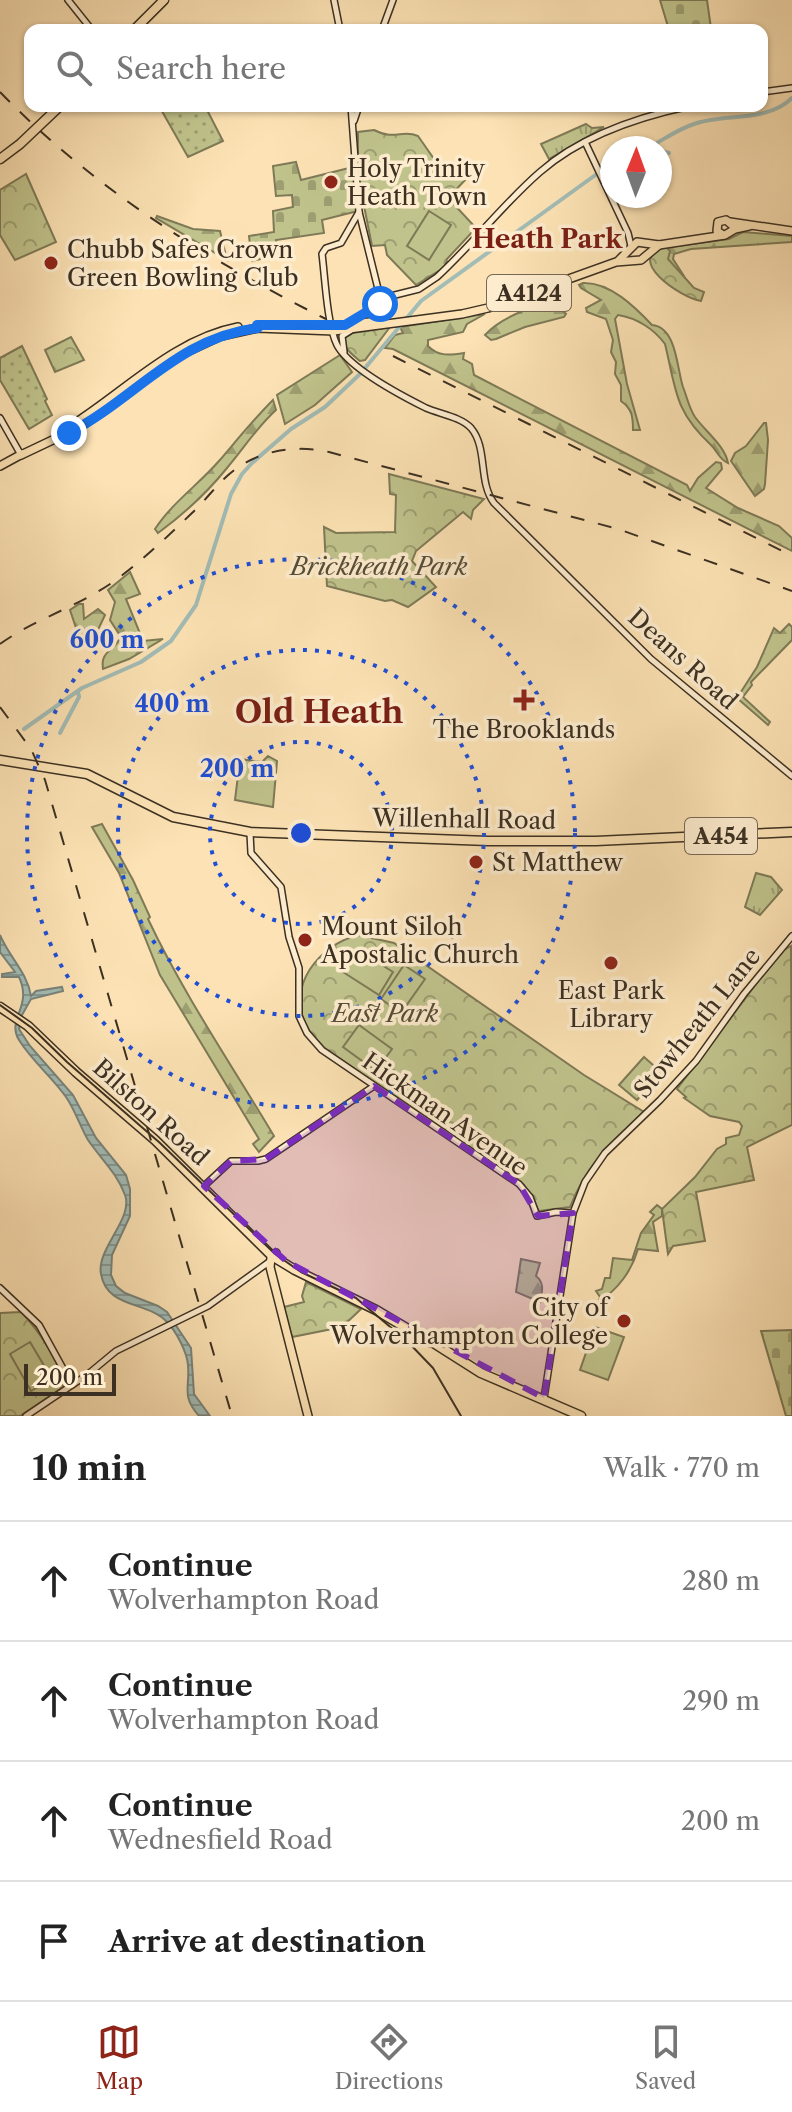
<!DOCTYPE html>
<meta charset="utf-8">
<style>
:root{--surface:#fff;--page:#f2f2f2;--text:#222;--muted:#767676;--line:#e0e0e0;--accent:#8f2418}
body{margin:0;font-family:"Libre Caslon Text",serif;background:var(--page);color:var(--text)}
.compass{position:absolute;left:600px;top:136px;width:72px;height:72px;border-radius:50%;background:var(--surface);box-shadow:0 2px 6px #0004;rotate:1deg}
.scale{position:absolute;left:24px;bottom:20px;width:92px;box-sizing:border-box;padding-left:8px;border:4px solid #3c3022;border-top:0;font-size:22px;line-height:28px;white-space:nowrap;color:#3c3022;-webkit-text-stroke:6px #fdecce;paint-order:stroke}
.stop{position:absolute;width:24px;height:24px;margin:-18px;border:6px solid #1a73e8;border-radius:50%;background:#fff}
.stop.end{background:#1a73e8;border-color:#fff;box-shadow:0 2px 8px #0008}
.list{margin:0;padding:0;list-style:none}
h2{display:flex;justify-content:space-between;align-items:center;height:104px;margin:0;padding:0 32px;font-size:34px}
h2 small{font-size:26px;font-weight:400;color:var(--muted)}
.list li{display:grid;grid-template-columns:52px 1fr auto;gap:24px;align-items:center;box-sizing:border-box;height:120px;padding:0 32px;border-top:2px solid var(--line)}
.list b{display:block;font-size:30px;white-space:nowrap}
.list p{margin:0;font-size:26px;white-space:nowrap;color:var(--muted)}
.list em{font-size:26px;font-style:normal;color:var(--muted)}
.icon{flex:none;width:44px;height:44px;fill:none;stroke:currentColor;stroke-width:2;stroke-linecap:round;stroke-linejoin:round}
.map{position:relative;flex:none;width:792px;height:1416px;overflow:hidden}
.search{position:absolute;background:var(--surface);box-shadow:0 2px 6px #0004;left:24px;right:24px;top:24px;height:88px;display:flex;align-items:center;gap:20px;box-sizing:border-box;padding:0 28px;border-radius:16px;color:var(--muted);font-size:30px}
.sheet{height:584px;background:var(--surface)}
nav{display:flex;justify-content:space-around;align-items:center;box-sizing:border-box;height:112px;border-top:2px solid var(--line);background:var(--surface);font-size:22px;color:var(--muted)}
nav a{display:grid;justify-items:center;gap:4px}
nav .on{color:var(--accent)}
.map>svg:first-child{display:block}
</style>
<div class="map">
<svg width="792" height="1416" viewBox="0 0 792 1416">
<defs>
<pattern id="grass-tufts" width="24" height="20" patternUnits="userSpaceOnUse" patternTransform="scale(2)"><rect width="24" height="20" fill="#c0c38c"/><path d="M3 7l-1-3M5 7V3M7 7l1-3M15 17l-1-3M17 17v-4M19 17l1-3" fill="none" stroke="#9d9f72"/></pattern>
<pattern id="forest-firs" width="22" height="20" patternUnits="userSpaceOnUse" patternTransform="scale(2)"><rect width="22" height="20" fill="#c0c38c"/><path d="M5 1l3.5 6h-7zM16 11l3.5 6h-7z" fill="#9d9f72"/></pattern>
<pattern id="cemetery-stones" width="16" height="16" patternUnits="userSpaceOnUse" patternTransform="scale(2)"><rect width="16" height="16" fill="#c0c38c"/><path d="M2 7V4a2 2 0 0 1 4 0v3zM10 15v-3a2 2 0 0 1 4 0v3z" fill="#9d9f72"/></pattern>
<pattern id="park-crowns" width="20" height="18" patternUnits="userSpaceOnUse" patternTransform="scale(2)"><rect width="20" height="18" fill="#c0c38c"/><path d="M2 6a3 3 0 1 1 6 0M12 15a3 3 0 1 1 6 0" fill="none" stroke="#9d9f72"/></pattern>
<pattern id="garden-dots" width="8" height="8" patternUnits="userSpaceOnUse" patternTransform="scale(2)"><rect width="8" height="8" fill="#c0c38c"/><path d="M2 2h.1M6 6h.1" fill="none" stroke="#9d9f72" stroke-width="1.8" stroke-linecap="round"/></pattern>
<pattern id="water-rules" width="6" height="5" patternUnits="userSpaceOnUse" patternTransform="scale(2)"><rect width="6" height="5" fill="#a2bcb6"/><path d="M0 2.5h6" fill="none" stroke="#859994"/></pattern>
</defs>
<rect width="100%" height="100%" fill="#fce2b4"/>
<filter id="stains"><feTurbulence type="fractalNoise" baseFrequency=".0025" numOctaves="4"/><feColorMatrix values="0 0 0 0 .2 0 0 0 0 .09 0 0 0 0 .02 0 0 0 .5 -.17"/></filter>
<radialGradient id="worn" r=".72"><stop offset=".6" stop-color="#630" stop-opacity="0"/><stop offset="1" stop-color="#630" stop-opacity=".3"/></radialGradient>
<!-- grass -->
<g fill="url(#grass-tufts)" stroke="#7e7a57" stroke-width="2">
<path d="M586,124L592,128L604,127L549,159L541,144Z"/>
<path d="M756,873L771,877L782,890L760,915L745,907Z"/>
</g>
<!-- forest -->
<g fill="url(#forest-firs)" stroke="#7e7a57" stroke-width="2">
<path d="M157,216L193,229L220,231L227,260L156,218Z"/>
<path d="M743,232L792,236V242L691,249L674,254L673,259L684,276L682,277L654,256L662,248L729,239Z"/>
<path d="M583,283C610,282 635,307 652,325C677,327 677,370 683,387C687,397 689,408 695,417C705,431 725,446 728,463C719,459 718,452 711,445C674,411 676,389 665,344C654,329 637,318 618,315L615,319L627,384L640,430H633C633,416 632,409 621,401V385L615,374L616,362L611,352L613,340L606,319L587,312L586,308L601,300L581,288L579,285Z"/>
<path d="M556,302L560,303V308L566,314L564,317L525,327L496,339L491,340L485,335C500,318 533,305 556,302Z"/>
<path d="M485,314L467,324L463,332L428,340V346C438,357 451,355 464,353L463,359L472,364L474,375L687,485L690,491L698,478L716,462L721,463L722,469L706,488L738,508L779,526L792,538V551L393,349L385,348L395,335L403,333L400,327Z"/>
<path d="M340,355L352,372L315,405L285,424L277,395Z"/>
<path d="M273,400L276,410C257,427 244,448 227,468C206,494 184,514 158,533L155,529C172,503 199,484 219,461C237,440 253,420 273,400Z"/>
<path d="M764,423H766L768,440L765,484L764,489L755,496L731,461L735,453L746,446Z"/>
<path d="M130,572L140,594L126,599L143,641L163,639L129,659L103,669C100,651 114,651 121,637L110,620L115,602L108,590Z"/>
<path d="M79,604H83L84,619L98,609L105,615L96,634L85,639L79,637L70,610Z"/>
<path d="M789,624L792,627V640L751,682L752,685L743,697L770,722L768,725L737,698L757,667L774,628L780,633Z"/>
<path d="M102,824L133,880L150,917L148,919C184,995 231,1064 274,1136L259,1152L253,1144L259,1139L160,975L119,873L92,827Z"/>
<path d="M657,1205L662,1209V1216L653,1222L658,1251L638,1249C632,1270 618,1290 599,1301L600,1297L596,1291L602,1289L605,1278H610L613,1258L632,1260L641,1233L654,1215L650,1212Z"/>
<path d="M521,1259L540,1263L536,1276C545,1283 542,1292 540,1302L516,1292Z"/>
</g>
<!-- cemetery -->
<g fill="url(#cemetery-stones)" stroke="#7e7a57" stroke-width="2">
<path d="M660,0H707L711,28L669,30Z"/>
<path d="M296,162L301,180L353,167L358,211L322,220L324,233L276,240L278,255L252,261L249,236L274,232L273,211L293,207L292,195L276,196L273,166Z"/>
<path d="M792,1330V1416H786L761,1331Z"/>
</g>
<!-- park -->
<g fill="url(#park-crowns)" stroke="#7e7a57" stroke-width="2">
<path d="M374,130C395,141 402,129 418,136L448,179L463,171L467,178L448,198L476,228L447,259L445,267L416,285L387,255L385,245L372,246L358,176V132Z"/>
<path d="M26,174L56,242L15,260L0,235V190Z"/>
<path d="M666,247L670,251L668,259L694,288L704,292L701,301C681,298 622,258 666,247Z"/>
<path d="M390,327L365,360L360,361C352,354 339,346 346,334Z"/>
<path d="M71,337L84,360L55,372L45,350Z"/>
<path d="M389,474L484,499L473,510L471,519L463,512L416,551L412,561L436,587L408,607L392,600L385,601L327,586L324,527L336,533L395,532L396,495L390,494Z"/>
<path d="M358,935L394,943L584,1075L644,1112C610,1144 588,1162 570,1207L539,1211L524,1185L323,1047C318,1041 311,1035 307,1027C285,987 319,945 358,935Z"/>
<path d="M791,946L792,1125L747,1147L754,1180L696,1192L705,1241L673,1246L668,1254L662,1209L695,1177L717,1149L726,1144V1138L739,1135L742,1126L739,1122L710,1116L684,1098L686,1097L677,1089L759,980L784,950Z"/>
<path d="M306,1282L361,1309L342,1327L292,1337L284,1307L304,1302L302,1296Z"/>
<path d="M21,1312C35,1326 66,1368 63,1387L20,1416H0V1313Z"/>
</g>
<!-- garden -->
<g fill="url(#garden-dots)" stroke="#7e7a57" stroke-width="2">
<path d="M159,106H205L223,141L188,157Z"/>
<path d="M22,346L47,399L45,401L52,415L29,429L0,380V358Z"/>
</g>
<!-- pitch -->
<g fill="#c0c38c" stroke="#7e7a57" stroke-width="2">
<path d="M429,211L451,225L429,260L407,246Z"/>
<path d="M268,756L277,761L273,807L235,800L240,759L262,762Z"/>
<path d="M358,950L393,972L379,995L343,972Z"/>
<path d="M404,965L425,979L401,1013L381,999Z"/>
<path d="M359,1025L392,1049L376,1071L343,1047Z"/>
<path d="M644,1057L661,1072L637,1100L619,1085Z"/>
<path d="M595,1327L624,1337L608,1380L580,1370Z"/>
<path d="M30,1342L52,1379L31,1391L10,1354Z"/>
</g>
<!-- water -->
<path fill="url(#water-rules)" stroke="#79847b" stroke-width="2" d="M0,935C9,957 27,972 31,996L36,991L62,987L63,991L31,999L22,1015L19,1029L30,1046L73,1095L96,1138L126,1175L130,1189V1216L112,1255L111,1275L116,1286L125,1293L158,1306L167,1312L191,1348L194,1394L210,1416H199C181,1395 190,1389 188,1365C187,1352 176,1331 167,1322C148,1301 107,1309 101,1274C96,1249 134,1218 125,1195C117,1173 101,1159 88,1140C80,1126 75,1110 66,1097C52,1077 32,1061 19,1040C6,1019 33,1007 19,977H2V974L15,972L0,952Z"/>
<g fill="none" stroke-linecap="round" stroke-linejoin="round">
<!-- canal -->
<g stroke="#a2bcb6" stroke-width="4">
<path d="M648,148C663,140 678,129 694,124C724,113 767,123 792,98"/>
<path d="M660,151L669,153"/>
<path d="M24,729L82,688L141,662L171,641L196,605L231,494L242,474L252,463L291,429L325,407L360,374L421,301L612,163"/>
<path d="M60,733L79,697L78,692"/>
</g>
<!-- secondary casing -->
<g stroke="#3c3022" stroke-width="8">
<g id="secondary">
<path d="M68,0L92,30"/>
<path d="M334,0L340,30"/>
<path d="M382,30L393,0"/>
<path d="M762,92L792,88"/>
<path d="M351,106L359,212L380,297L376,312"/>
<path d="M354,121L359,106"/>
<path d="M585,142L628,233L631,246"/>
<path d="M359,212L341,243L326,248L322,254C325,277 327,325 337,345C350,369 402,396 426,408C440,414 461,417 471,428C488,448 478,482 494,503L651,659L792,776"/>
<path d="M347,324L391,296L419,289L437,277C473,244 503,204 540,172C581,136 638,117 690,106"/>
<path d="M344,352L342,336L350,331"/>
<path d="M0,418L21,455"/>
<path d="M250,833L251,853L281,887L289,937L299,968V1016L307,1033L322,1050L519,1184L530,1197L537,1216L556,1212L573,1213"/>
<path d="M204,1186L231,1161H258L266,1159L374,1086"/>
<path d="M0,1288L39,1325L72,1385"/>
<path d="M544,1398L573,1213L585,1182L605,1153L660,1100L696,1061L744,994L792,936"/>
<path d="M26,1416L87,1375L116,1351L208,1306L269,1262"/>
</g>
</g>
<!-- primary casing -->
<g stroke="#3c3022" stroke-width="10">
<g id="primary">
<path d="M730,222L792,231"/>
<path d="M723,235L717,231L718,222L726,220L732,225"/>
<path d="M619,260L637,242L659,245L725,235L735,229L749,226"/>
<path d="M346,325L377,321"/>
<path d="M64,430C121,396 171,340 238,327"/>
<path d="M21,455L80,427L176,357L221,336L258,328L334,331L462,314L488,308L616,262L641,260L659,245"/>
<path d="M0,466L22,454"/>
<path d="M276,1253L271,1258L270,1267L308,1416"/>
</g>
</g>
<!-- highway casing -->
<g stroke="#3c3022" stroke-width="11">
<g id="highway">
<path d="M134,30L164,0"/>
<path d="M0,159L20,144L60,106"/>
<path d="M0,760L87,774L173,817L250,832L488,841H596L792,832"/>
<path d="M0,1007L28,1026L76,1072L155,1140L272,1256L295,1270L376,1310L430,1342"/>
<path d="M429,1340L481,1373L581,1416"/>
</g>
</g>
<!-- secondary -->
<use href="#secondary" stroke="#fdecce" stroke-width="5"/>
<!-- primary -->
<use href="#primary" stroke="#fce2b4" stroke-width="7"/>
<!-- highway -->
<use href="#highway" stroke="#fce2b4" stroke-width="8"/>
<!-- tram -->
<path stroke="#3c3022" stroke-width="2" d="M0,1005L32,1028L67,1062L160,1143L275,1254L301,1272L356,1298L408,1342L433,1368L461,1416"/>
<!-- rail -->
<g stroke="#3c3022" stroke-width="2" stroke-dasharray="14 14" stroke-linecap="butt">
<path d="M0,92C93,188 207,260 326,319"/>
<path d="M393,356L792,556"/>
<path d="M0,644C35,619 77,607 113,582C141,562 167,537 192,513C204,502 214,488 226,477C254,451 293,444 329,452L618,529L792,591"/>
<path d="M0,707L31,749L45,780L232,1416"/>
</g>
</g>
<g fill="none" stroke-linecap="round" stroke-linejoin="round">
<!-- route -->
<path stroke="#1a73e8" stroke-width="10" d="M69,433C136,398 179,337 258,328L257,325H345L380,304"/>
</g>
<!-- marked area -->
<path fill="#7b2cbf" fill-opacity="0.2" stroke="#7b2cbf" stroke-width="6" stroke-dasharray="16 10" stroke-linejoin="round" d="M374,1086L519,1184L538,1216L573,1213L544,1398L286,1261L204,1186L231,1161L266,1159Z"/>
<!-- distance rings -->
<g fill="none" stroke="#1d4ed8" stroke-width="4" stroke-dasharray="4 8">
<circle cx="301" cy="833" r="91"/>
<circle cx="301" cy="833" r="183"/>
<circle cx="301" cy="833" r="274"/>
</g>
<!-- markers -->
<g fill="#8f2418" stroke="#fdecce" stroke-width="3">
<circle cx="331" cy="182" r="8"/>
<circle cx="51" cy="263" r="8"/>
<path d="M520 688h8v8h8v8h-8v8h-8v-8h-8v-8h8z"/>
<circle cx="476" cy="862" r="8"/>
<circle cx="305" cy="940" r="8"/>
<circle cx="611" cy="963" r="8"/>
<circle cx="624" cy="1321" r="8"/>
</g>
<g text-anchor="middle" dominant-baseline="central" stroke-width="7" stroke-linejoin="round" paint-order="stroke">
<!-- shield labels -->
<g fill="#fdecce" stroke="#766856" stroke-width="2">
<rect x="487" y="275" width="84" height="36" rx="6"/>
<rect x="685" y="818" width="72" height="36" rx="6"/>
</g>
<g font-size="22" font-weight="bold" fill="#3c3022">
<text x="529" y="293">A4124</text>
<text x="721" y="836">A454</text>
</g>
<!-- poi labels -->
<g font-size="24" fill="#3c3022" stroke="#fdecce" text-anchor="start">
<text x="347" y="168">Holy Trinity<tspan x="347" dy="28">Heath Town</tspan></text>
<text x="67" y="249">Chubb Safes Crown<tspan x="67" dy="28">Green Bowling Club</tspan></text>
<text x="524" y="729" text-anchor="middle">The Brooklands</text>
<text x="492" y="862">St Matthew</text>
<text x="321" y="926">Mount Siloh<tspan x="321" dy="28">Apostalic Church</tspan></text>
<text x="611" y="990" text-anchor="middle">East Park<tspan x="611" dy="28">Library</tspan></text>
<text x="608" y="1307" text-anchor="end">City of<tspan x="608" dy="28">Wolverhampton College</tspan></text>
</g>
<!-- park labels -->
<g font-size="24" font-style="italic" fill="#564d37" stroke="#fdecce">
<text x="379" y="566">Brickheath Park</text>
<text x="385" y="1013">East Park</text>
</g>
<!-- street labels -->
<g font-size="24" fill="#3c3022" stroke="#fdecce">
<text transform="translate(683 659) rotate(42)">Deans Road</text>
<text transform="translate(464 819) rotate(1)">Willenhall Road</text>
<text transform="translate(697 1023) rotate(-51)">Stowheath Lane</text>
<text transform="translate(151 1112) rotate(42)">Bilston Road</text>
<text transform="translate(445 1114) rotate(35)">Hickman Avenue</text>
</g>
<!-- neighbourhood labels -->
<g font-size="26" font-weight="bold" fill="#7a1f14" stroke="#fdecce">
<text x="547" y="239">Heath Park</text>
</g>
<!-- district labels -->
<g font-size="32" font-weight="bold" fill="#7a1f14" stroke="#fdecce">
<text x="319" y="711">Old Heath</text>
</g>
</g>
<circle cx="301" cy="833" r="12" fill="#1d4ed8" stroke="#fdecce" stroke-width="4"/>
<g font-size="24" text-anchor="middle" font-weight="bold" fill="#1d4ed8" stroke="#fdecce" stroke-width="7" stroke-linejoin="round" paint-order="stroke">
<text x="107" y="648">600 m</text>
<text x="172" y="712">400 m</text>
<text x="237" y="777">200 m</text>
</g>
<rect width="100%" height="100%" filter="url(#stains)"/>
<rect width="100%" height="100%" fill="url(#worn)"/>
</svg>
<svg class="compass" viewBox="-18 -18 36 36"><path d="M0-13l5 13h-10z" fill="#e53935"/><path d="M0 13l5-13h-10z" fill="#767676"/></svg>
<div class="scale">200 m</div>
<div class="stop" style="left:380px;top:304px"></div>
<div class="stop end" style="left:69px;top:433px"></div>
<div class="search"><svg class="icon" aria-label="search" viewBox="0 0 24 24"><circle cx="10" cy="10" r="6"/><path d="M15 15l6 6"/></svg>Search here</div>
</div>
<section class="sheet">
<h2>10 min<small>Walk · 770 m</small></h2>
<ul class="list">
<li><svg class="icon" aria-label="ahead" viewBox="0 0 24 24"><path d="M12 20V5M6 11l6-6 6 6"/></svg><div><b>Continue</b><p>Wolverhampton Road</p></div><em>280 m</em></li>
<li><svg class="icon" aria-label="ahead" viewBox="0 0 24 24"><path d="M12 20V5M6 11l6-6 6 6"/></svg><div><b>Continue</b><p>Wolverhampton Road</p></div><em>290 m</em></li>
<li><svg class="icon" aria-label="ahead" viewBox="0 0 24 24"><path d="M12 20V5M6 11l6-6 6 6"/></svg><div><b>Continue</b><p>Wednesfield Road</p></div><em>200 m</em></li>
<li><svg class="icon" aria-label="arrive" viewBox="0 0 24 24"><path d="M6 21V4h12l-3 4 3 4H6"/></svg><div><b>Arrive at destination</b></div></li>
</ul>
</section>
<nav>
<a class="on"><svg class="icon" aria-label="map" viewBox="0 0 24 24"><path d="M3 6l6-2 6 2 6-2v14l-6 2-6-2-6 2zM9 4v14M15 6v14"/></svg>Map</a>
<a><svg class="icon" aria-label="directions" viewBox="0 0 24 24"><path d="M12 3l9 9-9 9-9-9zM9 14v-3h6M13 9l2 2-2 2"/></svg>Directions</a>
<a><svg class="icon" aria-label="saved" viewBox="0 0 24 24"><path d="M7 4h10v16l-5-4-5 4z"/></svg>Saved</a>
</nav>
